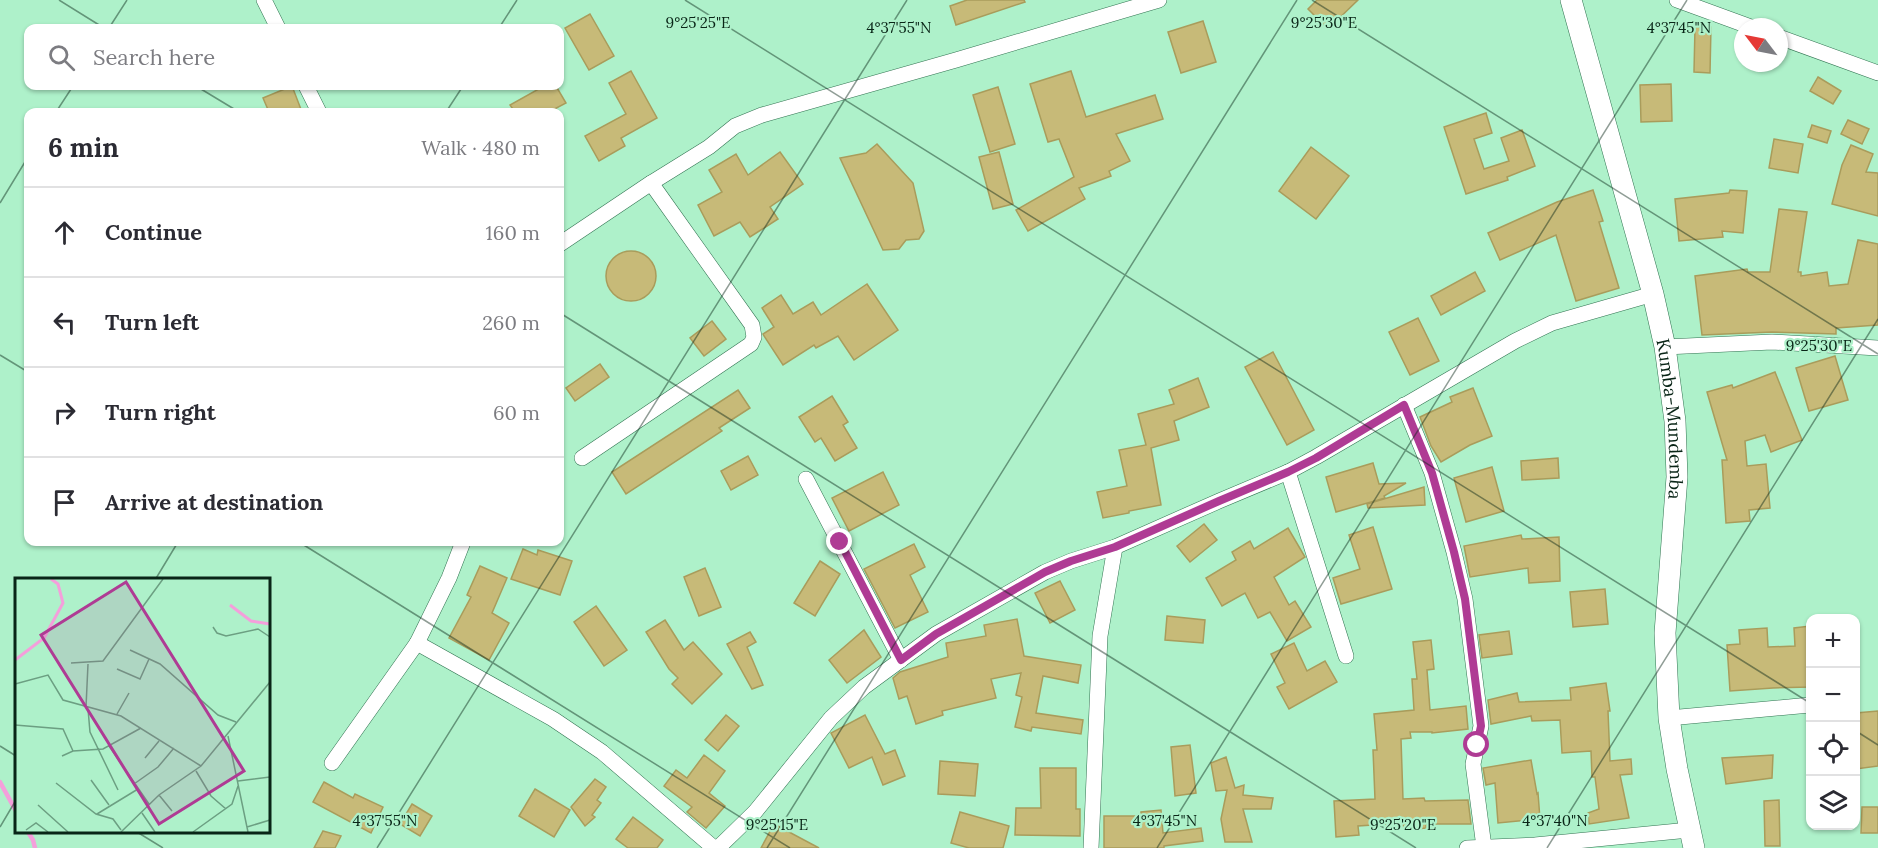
<!DOCTYPE html>
<meta charset="utf-8">
<style>
:root{--surface:#fff;--page:#f7f7f7;--text:#2b2b33;--muted:#7c7c81;--line:#e1e1e2}
body{margin:0;font-family:Lora,serif;background:var(--page);color:var(--text)}
.controls{position:absolute;right:18px;bottom:18px;display:grid;overflow:hidden;border-radius:12px;box-shadow:0 2px 4px #0004}
.controls button{width:54px;height:54px;display:grid;place-items:center;padding:0;border:0;border-bottom:2px solid var(--line);background:var(--surface);color:var(--text);font:30px sans-serif}
.compass{position:absolute;left:1734px;top:18px;width:54px;height:54px;border-radius:50%;background:var(--surface);box-shadow:0 2px 4px #0004;rotate:302deg}
.stop{position:absolute;width:18px;height:18px;margin:-14px;border:4px solid #af3b94;border-radius:50%;background:#fff}
.stop.end{background:#af3b94;border-color:#fff;box-shadow:0 2px 6px #0008}
.list{margin:0;padding:0;list-style:none}
h2{display:flex;justify-content:space-between;align-items:center;height:78px;margin:0;padding:0 24px;font-size:26px}
h2 small{font-size:20px;font-weight:400;color:var(--muted)}
.list li{display:grid;grid-template-columns:39px 1fr auto;gap:18px;align-items:center;box-sizing:border-box;height:90px;padding:0 24px;border-top:2px solid var(--line)}
.list b{display:block;font-size:22px;white-space:nowrap}
.list em{font-size:20px;font-style:normal;color:var(--muted)}
.icon{flex:none;width:33px;height:33px;fill:none;stroke:currentColor;stroke-width:2;stroke-linecap:round;stroke-linejoin:round}
.map{position:relative;flex:none;width:1878px;height:848px;overflow:hidden}
.search{position:absolute;background:var(--surface);box-shadow:0 2px 4px #0004;left:24px;top:24px;width:540px;height:66px;display:flex;align-items:center;gap:15px;box-sizing:border-box;padding:0 21px;border-radius:12px;color:var(--muted);font-size:22px}
.panel{position:absolute;background:var(--surface);box-shadow:0 2px 4px #0004;left:24px;top:108px;width:540px;height:438px;border-radius:12px}
.map>svg:first-child{display:block}
</style>
<div class="map">
<svg width="1878" height="848" viewBox="0 0 1878 848">
<rect width="100%" height="100%" fill="#aef1ca"/>
<g fill="none" stroke-linecap="round" stroke-linejoin="round">
<!-- stream -->
<g stroke="#f49fdb" stroke-width="4.5">
<path d="M0,782L16,811"/>
<path d="M28,832L33,840L35,848"/>
</g>
</g>
<!-- building -->
<g fill="#c7ba78" stroke="#a99c5b" stroke-width="1.5">
<path d="M967,0H1024L1025,2L956,25L950,6Z"/>
<path d="M1317,0H1358L1328,29L1308,9Z"/>
<path d="M590,14L614,56L589,70L565,28Z"/>
<path d="M1203,21L1216,62L1181,73L1168,32Z"/>
<path d="M1695,27H1711L1710,73L1694,72Z"/>
<path d="M631,71L657,118L621,138L625,146L599,161L585,136L626,114L609,83Z"/>
<path d="M1071,71L1086,117L1155,95L1163,119L1116,134L1130,161L1109,171L1111,176L1079,188L1085,199L1028,231L1016,210L1074,177L1059,139L1048,142L1030,84Z"/>
<path d="M1818,77L1841,91L1833,104L1810,91Z"/>
<path d="M1671,84L1672,121L1641,122L1640,85Z"/>
<path d="M292,86L302,112H269L263,98Z"/>
<path d="M544,86H556L566,103L549,112H515L510,105Z"/>
<path d="M998,87L1015,144L990,152L973,95Z"/>
<path d="M1486,113L1492,133L1474,139L1484,169L1509,161L1501,138L1522,130L1535,166L1507,177L1508,180L1466,194L1444,127Z"/>
<path d="M1848,120L1869,129L1862,144L1841,134Z"/>
<path d="M1812,125L1831,131L1827,143L1808,137Z"/>
<path d="M1774,139L1803,144L1798,173L1769,168Z"/>
<path d="M877,144L913,183L924,231L919,239L906,240L899,249L883,250L840,158L866,153Z"/>
<path d="M1851,145L1873,154L1866,172L1878,173V216L1832,204L1842,165Z"/>
<path d="M1311,147L1349,176L1316,219L1279,191Z"/>
<path d="M780,152L803,184L770,207L778,219L750,237L740,222L714,236L698,205L722,192L709,170L736,154L748,175Z"/>
<path d="M999,152L1013,204L993,209L979,157Z"/>
<path d="M1593,190L1603,221L1599,222L1619,288L1576,301L1556,235L1500,260L1488,233L1557,202Z"/>
<path d="M1730,190L1747,191L1743,233L1722,231L1723,237L1679,241L1675,199L1729,193Z"/>
<path d="M1779,209L1807,212L1798,272H1801V276L1827,272L1829,286L1848,284L1858,240L1878,244V325L1836,328V334L1772,332L1702,335L1695,276L1747,269L1748,272H1770Z"/>
<circle cx="631" cy="276" r="25"/>
<path d="M1475,272L1485,291L1441,315L1431,296Z"/>
<path d="M867,284L898,330L854,360L838,336L816,348L814,345L783,365L764,336L763,334L774,327L762,308L781,295L793,314L813,302L821,315Z"/>
<path d="M1418,318L1439,361L1410,375L1389,332Z"/>
<path d="M712,321L726,339L704,356L690,338Z"/>
<path d="M1273,352L1314,430L1287,445L1245,367Z"/>
<path d="M1835,356L1848,400L1809,411L1796,368Z"/>
<path d="M600,364L609,377L575,401L566,388Z"/>
<path d="M1775,372L1802,440L1771,452L1765,435L1745,441L1747,466L1766,464L1770,508L1749,510L1750,521L1726,523L1722,460H1727L1707,392L1732,385L1733,388Z"/>
<path d="M1198,378L1209,407L1174,421L1179,440L1151,448L1161,505L1129,511V513L1103,518L1097,492L1127,486L1119,450L1146,445L1138,414L1174,404L1169,390Z"/>
<path d="M1473,388L1492,436L1470,445L1441,462L1431,446L1420,417L1452,402L1450,397Z"/>
<path d="M738,390L750,408L719,428L722,431L626,494L612,472Z"/>
<path d="M832,396L848,422L843,425L857,448L835,461L821,438L815,442L799,417Z"/>
<path d="M748,456L758,475L731,490L721,471Z"/>
<path d="M1558,458L1559,478L1522,480L1521,461Z"/>
<path d="M1373,463L1379,484L1406,483L1384,496L1385,498L1336,512L1326,477Z"/>
<path d="M1492,467L1504,511L1466,522L1454,478Z"/>
<path d="M883,472L899,505L849,531L832,498Z"/>
<path d="M1424,487L1425,505L1368,508L1367,504Z"/>
<path d="M1204,524L1217,540L1190,562L1177,546Z"/>
<path d="M1373,527L1392,589L1341,604L1333,578L1360,569L1349,535Z"/>
<path d="M1288,528L1305,557L1274,577L1289,605L1295,601L1311,627L1287,641L1270,612L1258,618L1245,593L1222,606L1206,578L1236,560L1232,552L1250,541L1254,549Z"/>
<path d="M1521,535L1522,539L1559,537L1560,581L1529,583L1528,568L1470,577L1464,546Z"/>
<path d="M914,544L925,567L910,575L928,612L895,628L864,569Z"/>
<path d="M523,549L537,555L538,550L572,561L560,595L511,579Z"/>
<path d="M820,561L840,574L815,616L794,603Z"/>
<path d="M480,566L507,578L492,613L509,623L489,660L449,638L471,597L467,595Z"/>
<path d="M705,568L721,607L699,616L684,577Z"/>
<path d="M1060,581L1075,610L1050,623L1035,593Z"/>
<path d="M1605,589L1608,624L1573,627L1570,592Z"/>
<path d="M596,606L627,650L604,666L574,622Z"/>
<path d="M1167,616L1205,620L1203,643L1165,640Z"/>
<path d="M1017,619L1024,656L1081,665L1078,683L1043,676L1036,713L1083,720L1081,734L1032,727L1031,731L1015,727L1022,697L1016,695L1021,673L991,679L996,698L942,711L943,715L916,724L907,696L899,699L893,678L900,672L948,657L946,643L986,636L984,625Z"/>
<path d="M665,620L684,650L693,642L722,674L692,704L672,684L678,678L669,669L646,632Z"/>
<path d="M1810,626V687L1773,688L1730,691L1727,645L1740,644L1739,630L1767,628L1768,647L1795,646L1794,628Z"/>
<path d="M864,630L881,657L847,683L829,660Z"/>
<path d="M1509,631L1512,654L1482,658L1479,635Z"/>
<path d="M750,632L756,642L747,647L763,685L752,689L727,644Z"/>
<path d="M1431,640L1434,669L1427,670L1430,710L1466,706L1468,729L1432,733V732H1410L1411,738L1401,739L1403,799L1424,798L1425,801L1468,800L1471,824H1426V828L1404,830L1403,823L1358,826L1359,835L1336,837L1334,801L1375,799L1373,750H1377L1374,714L1414,710L1412,679H1417L1413,642Z"/>
<path d="M1294,643L1307,671L1325,661L1337,682L1289,709L1277,687L1285,683L1271,654Z"/>
<path d="M1606,683L1610,711H1608L1610,761L1631,759L1632,774L1620,775L1629,818L1589,824L1588,813L1599,809L1595,777H1592L1591,751L1562,753L1560,720L1532,721L1531,716L1491,724L1488,700L1517,693L1519,702L1571,700L1570,688Z"/>
<path d="M1878,711V766L1856,769V713Z"/>
<path d="M726,715L739,726L718,751L705,740Z"/>
<path d="M865,715L885,754L895,750L905,776L883,785L872,757L849,768L831,733Z"/>
<path d="M1190,745L1196,793L1175,796L1171,747Z"/>
<path d="M704,755L725,771L709,793L725,806L706,828L687,812L692,807L664,786L676,770L687,778Z"/>
<path d="M1773,755L1772,778L1726,784L1722,758Z"/>
<path d="M1226,757L1235,788L1244,785L1243,795L1273,798L1271,809H1243L1252,842H1225L1221,819L1227,790L1216,791L1211,763Z"/>
<path d="M1531,760L1537,794L1538,793L1540,819L1498,823L1495,783L1486,785L1483,768Z"/>
<path d="M940,761L978,764L975,796L938,794Z"/>
<path d="M1040,768H1076V809H1080V836L1015,835L1016,808H1041Z"/>
<path d="M595,779L606,787L597,800L601,803L592,815L595,817L585,826L571,807Z"/>
<path d="M324,782L353,798L355,794L383,807L371,833L313,802Z"/>
<path d="M535,789L570,810L554,837L519,816Z"/>
<path d="M1779,800L1780,846H1765L1764,801Z"/>
<path d="M412,804L432,816L420,836L400,824Z"/>
<path d="M1862,807H1878V833H1861Z"/>
<path d="M1161,810L1163,833L1201,828L1203,841L1164,846V848H1104V816H1141V812Z"/>
<path d="M960,812L1009,826L1003,848H969L951,843Z"/>
<path d="M633,817L663,840L657,848H628L616,839Z"/>
<path d="M774,824L819,848H761Z"/>
<path d="M323,831L341,836L335,848H314Z"/>
</g>
<g fill="none" stroke-linecap="round" stroke-linejoin="round">
<!-- minor casing -->
<g stroke="#327452" stroke-width="16">
<g id="minor">
<path d="M264,0L278,28"/>
<path d="M1677,0L1751,27"/>
<path d="M1779,37L1878,73"/>
<path d="M306,86L319,112"/>
<path d="M560,244L651,183L709,147L735,126L762,115L956,60L1159,0"/>
<path d="M1665,347L1772,342L1878,348"/>
<path d="M1404,405L1432,473L1454,552L1465,599L1481,726L1473,764L1484,847"/>
<path d="M582,458L751,344L754,337L752,325L651,183"/>
<path d="M1288,472L1346,656"/>
<path d="M806,479L901,660"/>
<path d="M417,643L553,719L602,752L714,848"/>
<path d="M1669,718L1810,705"/>
<path d="M332,763L417,643L449,578L463,542"/>
<path d="M718,848L755,812L831,718L864,687L936,634L1045,572L1071,561L1115,547L1219,501L1288,472L1316,457L1515,341L1552,323L1653,294"/>
<path d="M1091,848L1100,636L1115,547"/>
<path d="M1467,848L1535,845L1689,830"/>
</g>
</g>
<!-- highway casing -->
<g stroke="#327452" stroke-width="22">
<g id="highway">
<path id="s1" d="M1571,0L1653,294L1665,347L1675,421L1677,477L1665,633L1669,718L1677,769L1694,848"/>
</g>
</g>
<!-- minor -->
<use href="#minor" stroke="#fff" stroke-width="15"/>
<!-- highway -->
<use href="#highway" stroke="#fff" stroke-width="21"/>
</g>
<g fill="none" stroke-linecap="round" stroke-linejoin="round">
<!-- route -->
<path stroke="#af3b94" stroke-width="8" d="M840,542L901,660L936,634L1045,572L1071,561L1115,547L1219,501L1288,472L1316,458L1404,405L1432,473L1454,552L1465,599L1481,726L1477,745"/>
</g>
<!-- ticks -->
<path fill="none" stroke="#092517" stroke-width="1.5" stroke-opacity="0.45" d="M59,0L104,28M685,0L1810,703M1312,0L1878,354M109,28L127,0M499,28L517,0M196,86L239,112M56,112L73,86M446,112L463,86M0,203L28,157M560,313L1416,848M0,355L28,372M299,542L790,848M155,580L178,542M1856,731L1878,745M0,746L16,756M0,827L16,800M137,832L163,848M377,848L907,0M767,848L1297,0M1157,848L1687,0M1547,848L1878,319"/>
<g text-anchor="middle" dominant-baseline="central" stroke-width="4.5" stroke-linejoin="round" paint-order="stroke">
<!-- street labels -->
<g font-size="18" fill="#092517" stroke="#aef1ca">
<text stroke="none"><textPath href="#s1" startOffset="432">Kumba-Mundemba</textPath></text>
</g>
</g>
<!-- overview -->
<g transform="translate(15 578)">
<rect width="255" height="255" fill="#aef1ca"/>
<path fill="none" stroke="#f49fdb" stroke-width="3" d="M215,27L236,43L255,46M0,82L29,60L48,25L43,6L36,1"/>
<path fill="none" stroke="#6c9f82" stroke-width="1.5" d="M198,49L202,55L211,58L243,51L255,59M115,72L145,86L203,137L221,144M56,85L88,83L148,1M102,91L125,101L134,81M0,106L33,97L48,122L106,138L186,188M71,129L73,86M73,131L75,154L103,212M102,136L114,115M0,147L48,151L58,173M213,158L233,254M94,168L134,226M47,178L58,173L88,171L126,150M130,180L144,163M181,193L196,218L211,231M76,202L94,227M223,203L255,199M41,205L81,236L98,241L106,252M119,206L143,189L159,170M144,217L157,233M23,227L53,254M127,235L140,254M82,236L123,211M232,249L255,242M11,252L21,245L33,254M106,254L144,217L186,188L255,104M178,254L217,226L223,208"/>
<path fill="#af3b94" fill-opacity="0.15" stroke="#af3b94" stroke-width="3" d="M111,4L229,193L144,246L26,57Z"/>
<rect width="255" height="255" fill="none" stroke="#092517" stroke-width="3"/>
</g>
<g font-size="15" text-anchor="middle" fill="#092517" stroke="#aef1ca" stroke-width="4.5" stroke-linejoin="round" paint-order="stroke">
<text x="698" y="28">9°25'25"E</text>
<text x="1324" y="28">9°25'30"E</text>
<text x="899" y="33">4°37'55"N</text>
<text x="1679" y="33">4°37'45"N</text>
<text x="1819" y="351">9°25'30"E</text>
<text x="385" y="826">4°37'55"N</text>
<text x="1165" y="826">4°37'45"N</text>
<text x="1555" y="826">4°37'40"N</text>
<text x="777" y="830">9°25'15"E</text>
<text x="1403" y="830">9°25'20"E</text>
</g>
</svg>
<div class="controls">
<button>+</button>
<button>−</button>
<button><svg class="icon" aria-label="locate" viewBox="0 0 24 24"><circle cx="12" cy="12" r="6"/><path d="M12 2v4M12 18v4M2 12h4M18 12h4"/></svg></button>
<button><svg class="icon" aria-label="layers" viewBox="0 0 24 24"><path d="M12 4l9 5-9 5-9-5zM3 14l9 5 9-5"/></svg></button>
</div>
<svg class="compass" viewBox="-18 -18 36 36"><path d="M0-13l5 13h-10z" fill="#e53935"/><path d="M0 13l5-13h-10z" fill="#7c7c81"/></svg>
<div class="stop" style="left:1477px;top:745px"></div>
<div class="stop end" style="left:840px;top:542px"></div>
<div class="search"><svg class="icon" aria-label="search" viewBox="0 0 24 24"><circle cx="10" cy="10" r="6"/><path d="M15 15l6 6"/></svg>Search here</div>
<section class="panel">
<h2>6 min<small>Walk · 480 m</small></h2>
<ul class="list">
<li><svg class="icon" aria-label="ahead" viewBox="0 0 24 24"><path d="M12 20V5M6 11l6-6 6 6"/></svg><div><b>Continue</b></div><em>160 m</em></li>
<li><svg class="icon" aria-label="left" viewBox="0 0 24 24"><path d="M17 20v-9H6M10 6l-5 5 5 5"/></svg><div><b>Turn left</b></div><em>260 m</em></li>
<li><svg class="icon" aria-label="right" viewBox="0 0 24 24"><path d="M7 20v-9h11M14 6l5 5-5 5"/></svg><div><b>Turn right</b></div><em>60 m</em></li>
<li><svg class="icon" aria-label="arrive" viewBox="0 0 24 24"><path d="M6 21V4h12l-3 4 3 4H6"/></svg><div><b>Arrive at destination</b></div></li>
</ul>
</section>
</div>
